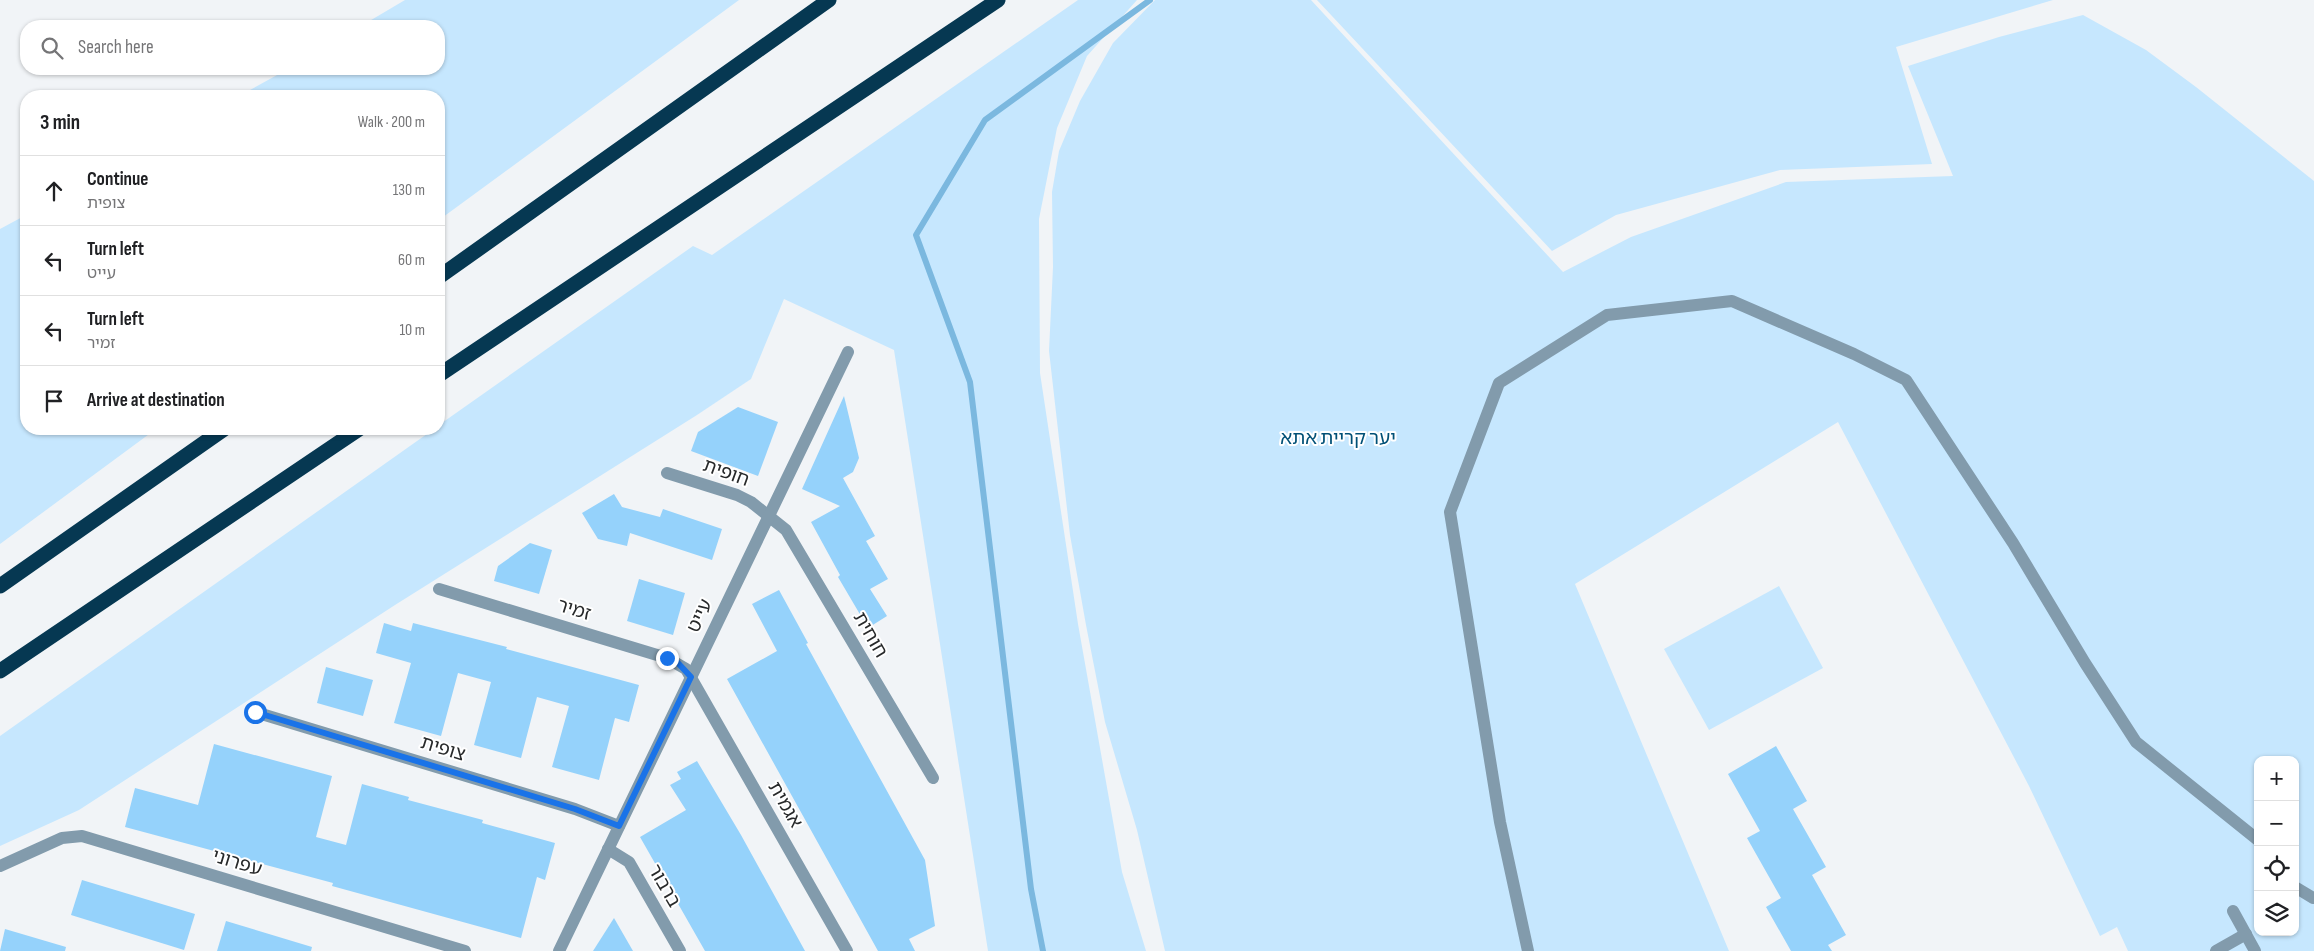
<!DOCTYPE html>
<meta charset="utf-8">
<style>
:root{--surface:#fff;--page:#f6f6f6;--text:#202124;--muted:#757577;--line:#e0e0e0}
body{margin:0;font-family:"Sofia Sans Condensed","Noto Sans Hebrew",sans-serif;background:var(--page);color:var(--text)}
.controls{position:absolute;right:15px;bottom:15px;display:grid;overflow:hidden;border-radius:10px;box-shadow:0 1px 4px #0004}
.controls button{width:45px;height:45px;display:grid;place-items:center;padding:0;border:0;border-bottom:1px solid var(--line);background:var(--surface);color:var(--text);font:25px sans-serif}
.stop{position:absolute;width:15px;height:15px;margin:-11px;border:4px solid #1a73e8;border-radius:50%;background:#fff}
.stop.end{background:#1a73e8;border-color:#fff;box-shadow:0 1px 5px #0008}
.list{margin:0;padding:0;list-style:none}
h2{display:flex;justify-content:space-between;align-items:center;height:65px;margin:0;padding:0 20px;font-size:21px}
h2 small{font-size:16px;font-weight:400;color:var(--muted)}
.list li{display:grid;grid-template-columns:32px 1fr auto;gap:15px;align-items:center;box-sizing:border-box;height:70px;padding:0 20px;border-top:1px solid var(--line)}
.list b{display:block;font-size:19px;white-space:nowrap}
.list p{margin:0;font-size:16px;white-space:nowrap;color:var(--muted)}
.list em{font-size:16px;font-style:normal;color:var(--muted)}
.icon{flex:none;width:28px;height:28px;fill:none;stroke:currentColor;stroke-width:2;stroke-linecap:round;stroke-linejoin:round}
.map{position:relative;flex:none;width:2314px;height:951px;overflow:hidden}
.search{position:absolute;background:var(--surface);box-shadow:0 1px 4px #0004;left:20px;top:20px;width:425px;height:55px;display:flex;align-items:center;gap:12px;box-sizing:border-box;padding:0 18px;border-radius:20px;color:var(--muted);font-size:19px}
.panel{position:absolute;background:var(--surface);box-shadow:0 1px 4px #0004;left:20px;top:90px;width:425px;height:345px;border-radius:20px}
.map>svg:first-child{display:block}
</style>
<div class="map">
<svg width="2314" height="951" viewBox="0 0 2314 951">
<rect width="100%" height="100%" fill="#f1f4f7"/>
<!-- green -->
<g fill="#c6e7fe" fill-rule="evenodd">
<path d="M405,0H739L439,220V96H239L288,69H439V26H361Z"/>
<path d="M1078,0H1137L1087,56L1057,128L1039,219L1040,373L1078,624L1122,872L1146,951H988L894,350L784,299L751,379L697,415L395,605L79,810L0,846V736L434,429H439V425L693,246L712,255Z"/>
<path d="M1155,0H1311L1563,272L1631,237L1786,182L1953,176L1908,66L1999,37L2083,15L2146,50L2196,87L2314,181V951H2128L2117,927L2100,936L2029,786L1838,422L1575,584L1729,951H1165L1137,830L1105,722L1086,625L1070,535L1049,351L1053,267L1052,192L1059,151L1080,101L1113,43ZM2258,760H2295V932H2258Z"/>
<path d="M1317,0H2053L1896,47L1932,164L1780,170L1616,215L1552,251Z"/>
<path d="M26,215V429H156L0,544V229Z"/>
<path d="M1779,586L1823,668L1709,730L1664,649Z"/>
</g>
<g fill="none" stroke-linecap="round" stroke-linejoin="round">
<!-- stream -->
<path stroke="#7bb8df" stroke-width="6" d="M1043,951L1031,889L970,382L916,235L985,120L1150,0"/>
</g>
<!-- building -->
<g fill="#95d2fb">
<path d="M844,396L859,458L853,472L843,478L875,536L866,541L888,579L870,589L887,616L868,628L838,577L840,575L811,522L840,506L802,489Z"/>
<path d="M738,407L778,422L758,476L691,451L698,432Z"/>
<path d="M614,494L622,507L660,517L663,509L722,529L712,560L630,533L627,546L598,539L582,513Z"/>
<path d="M530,543L552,550L539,594L494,581L498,566Z"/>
<path d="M639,579L685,593L673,635L627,621Z"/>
<path d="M779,590L808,643L806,644L925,860L935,926L909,939L915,951H878L727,679L777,651L752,604Z"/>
<path d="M384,623L411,631L413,623L507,647L506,649L639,685L629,722L615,718L599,780L552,767L569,706L537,697L521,758L474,745L491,682L458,673L441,736L394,723L411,663L376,653Z"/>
<path d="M326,667L373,680L363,716L317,703Z"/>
<path d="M214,744L332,776L316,837L346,845L362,784L409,797L408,800L483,820L482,823L555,843L545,880L537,877L521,938L332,886L333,883L125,827L135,788L198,805Z"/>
<path d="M1776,746L1807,801L1793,809L1826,867L1812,875L1846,935L1828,945L1832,951H1791L1766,907L1781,898L1747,838L1760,831L1728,774Z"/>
<path d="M697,761L741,835L805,951H705L640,837L686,810L670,785L681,779L677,772Z"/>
<path d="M82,880L195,914L184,950L71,915Z"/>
<path d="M614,918L633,951H593Z"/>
<path d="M226,921L312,947L311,951H217Z"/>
<path d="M5,929L66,947L65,951H0Z"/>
</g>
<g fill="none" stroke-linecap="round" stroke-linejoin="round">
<!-- street -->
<g stroke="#829bac" stroke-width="12">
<path d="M667,473L737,495L751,502L786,530L933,778"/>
<path d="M439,589L667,658L686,669L847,951"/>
<path d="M255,712L575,809L619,826"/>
<path d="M608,849L629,862L680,951"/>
<path d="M0,866L62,838L82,836L465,951"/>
<path d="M2295,887L2313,898"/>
<path d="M2233,911L2255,951"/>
<path d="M559,951L848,352"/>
<path d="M1528,951L1500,822L1450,512L1499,383L1607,315L1732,301L1854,354L1906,380L2013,543L2085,663L2136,742L2258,840"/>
<path d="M2216,951L2246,934"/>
</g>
<!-- highway -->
<g stroke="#063852" stroke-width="15">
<path d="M439,277L829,0"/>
<path d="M439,375L998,0"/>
<path d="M0,586L224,429"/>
<path d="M0,671L359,429"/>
</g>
</g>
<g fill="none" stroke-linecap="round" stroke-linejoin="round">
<!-- route -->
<path stroke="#1a73e8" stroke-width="6" d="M255,712L575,809L619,826L691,677L677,662L667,658"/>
</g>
<g text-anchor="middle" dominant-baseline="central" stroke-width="4" stroke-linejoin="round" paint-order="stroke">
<!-- park labels -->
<g font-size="19" fill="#005076" stroke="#fff">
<text x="1338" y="438">יער קריית אתא</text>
</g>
<!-- street labels -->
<g font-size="19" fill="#27292a" stroke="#fff">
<text transform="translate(726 473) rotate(20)">חופית</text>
<text transform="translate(574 610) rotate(17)">זמיר</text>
<text transform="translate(700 616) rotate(-64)">עייט</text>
<text transform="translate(870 635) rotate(60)">חוחית</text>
<text transform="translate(443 749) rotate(17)">צופית</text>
<text transform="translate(785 805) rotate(60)">אגמית</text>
<text transform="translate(237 863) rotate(17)">עפרוני</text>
<text transform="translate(664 886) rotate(60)">ברבור</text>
</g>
</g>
</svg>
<div class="controls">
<button>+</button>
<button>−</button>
<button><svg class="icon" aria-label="locate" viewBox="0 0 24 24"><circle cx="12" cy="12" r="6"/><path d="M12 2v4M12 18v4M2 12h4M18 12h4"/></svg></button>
<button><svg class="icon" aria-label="layers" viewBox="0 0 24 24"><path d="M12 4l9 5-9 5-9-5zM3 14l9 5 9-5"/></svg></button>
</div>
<div class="stop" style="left:255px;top:712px"></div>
<div class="stop end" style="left:667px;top:658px"></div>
<div class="search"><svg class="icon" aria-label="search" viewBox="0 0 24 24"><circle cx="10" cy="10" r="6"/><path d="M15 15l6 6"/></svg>Search here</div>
<section class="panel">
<h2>3 min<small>Walk · 200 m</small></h2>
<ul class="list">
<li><svg class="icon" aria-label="ahead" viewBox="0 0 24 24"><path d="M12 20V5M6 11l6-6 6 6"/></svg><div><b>Continue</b><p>צופית</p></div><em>130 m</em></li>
<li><svg class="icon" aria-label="left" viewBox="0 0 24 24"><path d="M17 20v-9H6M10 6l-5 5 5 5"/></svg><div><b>Turn left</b><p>עייט</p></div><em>60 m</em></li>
<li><svg class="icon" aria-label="left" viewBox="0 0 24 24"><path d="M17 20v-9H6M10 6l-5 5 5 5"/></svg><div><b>Turn left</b><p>זמיר</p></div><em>10 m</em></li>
<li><svg class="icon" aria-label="arrive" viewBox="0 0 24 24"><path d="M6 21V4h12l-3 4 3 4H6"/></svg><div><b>Arrive at destination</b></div></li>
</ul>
</section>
</div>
